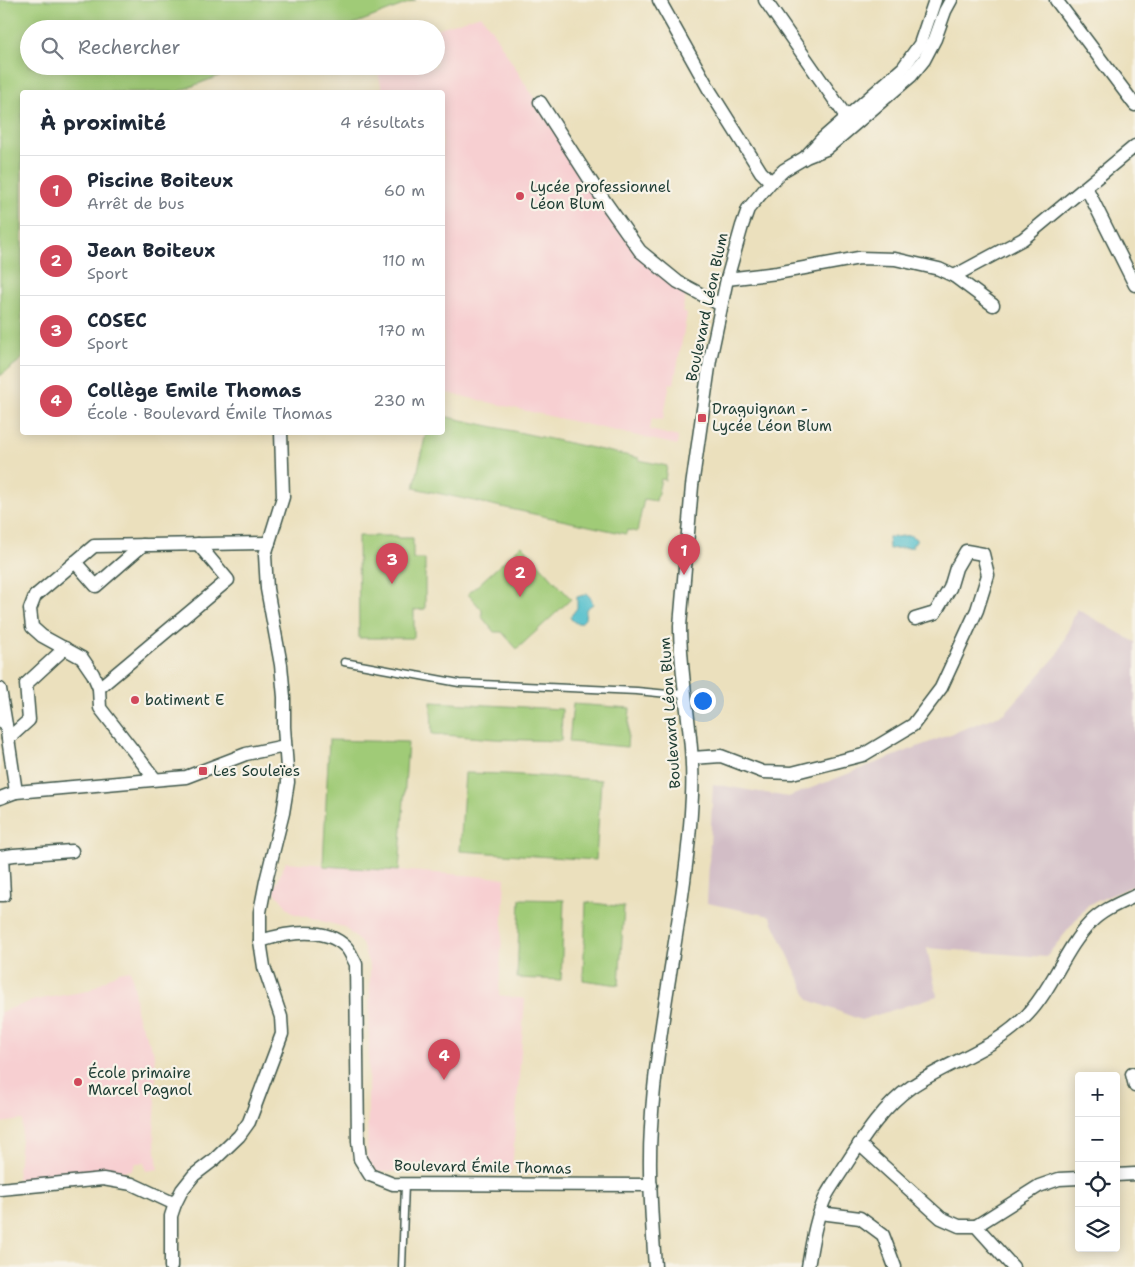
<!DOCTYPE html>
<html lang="fr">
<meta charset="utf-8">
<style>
:root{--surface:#fff;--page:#f2f2f3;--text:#1f2937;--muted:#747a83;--line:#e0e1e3;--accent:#d1495b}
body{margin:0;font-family:"Shantell Sans",sans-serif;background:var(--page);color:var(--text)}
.controls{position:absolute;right:15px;bottom:15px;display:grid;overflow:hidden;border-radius:5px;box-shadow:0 2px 12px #0003}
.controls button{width:45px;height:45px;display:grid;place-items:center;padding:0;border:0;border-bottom:1px solid var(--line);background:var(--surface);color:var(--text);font:25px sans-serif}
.you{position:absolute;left:702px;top:700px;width:18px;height:18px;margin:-12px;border:4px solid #fff;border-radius:50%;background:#1a73e8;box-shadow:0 0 0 8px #1a73e833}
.badge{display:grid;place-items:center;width:32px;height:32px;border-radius:50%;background:var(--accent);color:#fff;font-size:16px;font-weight:700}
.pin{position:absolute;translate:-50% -41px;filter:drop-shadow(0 1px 2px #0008)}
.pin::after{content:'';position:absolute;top:26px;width:18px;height:15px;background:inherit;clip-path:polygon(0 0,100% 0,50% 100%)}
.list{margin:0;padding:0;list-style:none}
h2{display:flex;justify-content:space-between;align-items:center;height:65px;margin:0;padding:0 20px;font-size:21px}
h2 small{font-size:16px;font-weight:400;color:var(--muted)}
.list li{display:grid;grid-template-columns:32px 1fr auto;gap:15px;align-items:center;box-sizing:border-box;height:70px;padding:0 20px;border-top:1px solid var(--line)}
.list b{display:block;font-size:19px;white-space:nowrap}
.list p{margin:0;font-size:16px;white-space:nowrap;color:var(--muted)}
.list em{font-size:16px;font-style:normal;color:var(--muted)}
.icon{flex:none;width:28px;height:28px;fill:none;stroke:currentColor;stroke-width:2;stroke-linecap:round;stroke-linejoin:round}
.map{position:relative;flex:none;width:1135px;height:1267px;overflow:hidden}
.search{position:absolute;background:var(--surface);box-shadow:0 2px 12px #0003;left:20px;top:20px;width:425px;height:55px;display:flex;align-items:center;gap:12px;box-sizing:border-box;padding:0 18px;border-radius:28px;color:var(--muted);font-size:19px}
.panel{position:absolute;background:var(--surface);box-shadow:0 2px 12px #0003;left:20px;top:90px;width:425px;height:345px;border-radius:5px}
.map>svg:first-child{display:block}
</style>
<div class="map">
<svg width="1135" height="1267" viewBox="0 0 1135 1267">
<rect width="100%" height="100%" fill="#f7f3e8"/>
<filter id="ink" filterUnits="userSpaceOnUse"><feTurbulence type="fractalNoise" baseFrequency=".02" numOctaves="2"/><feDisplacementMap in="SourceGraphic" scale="10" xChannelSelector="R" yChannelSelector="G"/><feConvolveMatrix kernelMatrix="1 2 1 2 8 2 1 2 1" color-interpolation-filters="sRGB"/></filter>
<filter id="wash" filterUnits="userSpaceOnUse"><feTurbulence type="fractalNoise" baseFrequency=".0096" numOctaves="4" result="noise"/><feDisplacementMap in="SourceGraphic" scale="20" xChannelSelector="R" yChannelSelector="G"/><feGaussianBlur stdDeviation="1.12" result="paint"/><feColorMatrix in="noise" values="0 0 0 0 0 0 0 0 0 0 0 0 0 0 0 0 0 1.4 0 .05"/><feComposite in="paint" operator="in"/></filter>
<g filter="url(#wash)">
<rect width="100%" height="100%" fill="#ebe0bd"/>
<!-- built -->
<g fill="#f7cfd1">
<path d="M481,15L492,30L559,139L636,253L687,290L682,312L687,314L674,384L670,383L663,420L652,418L650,430L678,437L677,445L443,392L442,92H383L376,66H436V29Z"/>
<path d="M286,862L505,878L499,995L525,999L512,1171L377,1172L367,1160L370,968L362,944L344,927L292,913L273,890Z"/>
<path d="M130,970L134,985L136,1010L139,1021L153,1050L157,1072L154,1093L156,1101L154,1132L158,1169L146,1171L144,1163H136L132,1170L79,1178L41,1177L17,1180L23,1120L0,1123V1012L35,1000L88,991L119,972Z"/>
</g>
<!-- industrial -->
<path fill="#d2bdc6" d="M1077,609L1135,642V885L1088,905L1046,957L927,948L937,996L861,1020L809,1000L770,916L707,903L713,784L788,797L1005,713L1058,654Z"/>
<!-- green -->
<g fill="#a0cb77" stroke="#608456">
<path d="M0,0H416L341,29H29V66H245L177,92H22V359L0,376Z"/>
<path d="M443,416L639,458V460L667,466L665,480L661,479L656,501L644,499L637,532L627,530L626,534L414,488L426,433L442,432Z"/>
<path d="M358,536H397V538H413V559H425V609L414,610V638H359Z"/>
<path d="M522,545L571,599L517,649L502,632H494L482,617V610L468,594Z"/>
<path d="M431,702L562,709L561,741L495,739L432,734Z"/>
<path d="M573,704L630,708L627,747L569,742Z"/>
<path d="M329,740L408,742L399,871L323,866Z"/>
<path d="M465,773L506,774L601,780L596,860L460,851Z"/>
<path d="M520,899L564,900L561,980L517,978Z"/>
<path d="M586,902L624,907L619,985L583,980Z"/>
</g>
<!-- water -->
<g fill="#52bfcc" stroke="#387e80">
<path d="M910,535L916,539V542L912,545L913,547L889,549L888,538Z"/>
<path d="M587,594L591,598L593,604L586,609L585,619L581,623H576L573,621L570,617L577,608V597Z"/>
</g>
</g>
<g filter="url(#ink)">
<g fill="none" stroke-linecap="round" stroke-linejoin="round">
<!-- service casing -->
<g stroke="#3e5549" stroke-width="9">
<g id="service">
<path d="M344,662L459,683L637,691L668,694L686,693"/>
<path d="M402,1267L405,1184"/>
</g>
</g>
<!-- minor casing -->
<g stroke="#3e5549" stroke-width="15">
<g id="minor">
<path d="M659,0L710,91L761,172L771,182"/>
<path d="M765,0L852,125"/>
<path d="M1056,0L1135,105"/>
<path d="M540,102L594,186L640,251L678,282L721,305"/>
<path d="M807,155L821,140L903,68L920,44L935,0"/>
<path d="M1086,187L1135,285"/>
<path d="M954,276L1023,239L1135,146"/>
<path d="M727,279L777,273L859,258L895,259L939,269L954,276L993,305"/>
<path d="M75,562L96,586L143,545"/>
<path d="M99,688L228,580L198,544"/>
<path d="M0,689L6,725"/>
<path d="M0,720L6,725L16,792"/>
<path d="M8,739L29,720L26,684L65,648"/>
<path d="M692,758L721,756L763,772L792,773L863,755L913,725L941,688L977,610L988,575L983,554L966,551L956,568L950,588L935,613L915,619"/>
<path d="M155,779L100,708L99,688L93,674L82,658L42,636L32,627L30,609L35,596L94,546L269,543"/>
<path d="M0,798L16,792L186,777L246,754L285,746"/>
<path d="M0,857L14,855L72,851"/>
<path d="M0,895H4L2,857"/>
<path d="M260,941C286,933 324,925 346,947C350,951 353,959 356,964L358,1141L360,1159L370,1175L393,1184L651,1185"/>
<path d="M1132,1074L1135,1086"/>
<path d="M859,1144L941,1218L959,1226H976L1013,1267"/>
<path d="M1116,1175L1135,1174"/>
<path d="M0,1189L103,1179L132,1184L175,1204"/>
<path d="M820,1213L860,1218L883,1235L895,1267"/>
<path d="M976,1226L1039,1186L1059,1179L1079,1178"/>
<path d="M171,1267V1216L175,1204L182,1190L194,1175L215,1159L239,1136L249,1122L282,1034L281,1017L264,967L260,941V912L266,881L283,813L288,782L284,727V697L281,665L267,589L265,555L283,497L281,432"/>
<path d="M655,1267C652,1221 648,1173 651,1127C657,1017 687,906 692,796C695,739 680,683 680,626L692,486L710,360L727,279L742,226L748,209L771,182L784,170L806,157L826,149L911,76L924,60L935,39L945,11L951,0"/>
<path d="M808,1267C812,1243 816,1216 827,1194C832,1185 838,1177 843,1169C862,1140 882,1107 911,1087C949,1061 996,1049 1028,1014C1053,987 1065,949 1090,923C1102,910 1120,903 1135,896"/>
</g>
</g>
<!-- service -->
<use href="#service" stroke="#fff" stroke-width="6"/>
<!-- minor -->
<use href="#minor" stroke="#fff" stroke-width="12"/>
</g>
</g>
<!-- markers -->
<g fill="#d1495b" stroke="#f7f3e8" stroke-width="2">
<circle cx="520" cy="196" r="5"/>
<rect x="697" y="413" width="10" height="10" rx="2.5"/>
<circle cx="135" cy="700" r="5"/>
<rect x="198" y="766" width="10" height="10" rx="2.5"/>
<circle cx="78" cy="1082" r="5"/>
</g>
<g text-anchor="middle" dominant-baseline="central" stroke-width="4.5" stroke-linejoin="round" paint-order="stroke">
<!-- poi labels -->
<g font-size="15" fill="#1f3d34" stroke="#f7f3e8" text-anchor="start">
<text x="530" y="187">Lycée professionnel<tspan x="530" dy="17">Léon Blum</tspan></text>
<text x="712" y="409">Draguignan -<tspan x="712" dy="17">Lycée Léon Blum</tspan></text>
<text x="145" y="700">batiment E</text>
<text x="213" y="771">Les Souleïes</text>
<text x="88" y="1073">École primaire<tspan x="88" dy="17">Marcel Pagnol</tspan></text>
</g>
<!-- street labels -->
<g font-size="15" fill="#1f3d34" stroke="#f7f3e8">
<text transform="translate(707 307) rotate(-78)">Boulevard Léon Blum</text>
<text transform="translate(670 713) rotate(-94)">Boulevard Léon Blum</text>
<text transform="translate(483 1167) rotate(1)">Boulevard Émile Thomas</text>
</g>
</g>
</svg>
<div class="controls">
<button>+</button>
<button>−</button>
<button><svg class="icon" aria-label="locate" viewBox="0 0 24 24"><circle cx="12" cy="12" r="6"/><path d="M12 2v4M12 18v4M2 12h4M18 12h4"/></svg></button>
<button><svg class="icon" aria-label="layers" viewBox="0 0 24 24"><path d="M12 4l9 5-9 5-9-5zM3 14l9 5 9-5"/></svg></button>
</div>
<div class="you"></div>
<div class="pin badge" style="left:684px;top:575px">1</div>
<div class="pin badge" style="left:520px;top:597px">2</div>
<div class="pin badge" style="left:392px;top:584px">3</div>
<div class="pin badge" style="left:444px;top:1080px">4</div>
<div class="search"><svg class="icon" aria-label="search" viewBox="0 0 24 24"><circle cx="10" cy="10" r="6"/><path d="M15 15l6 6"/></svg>Rechercher</div>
<section class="panel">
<h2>À proximité<small>4 résultats</small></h2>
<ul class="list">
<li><span class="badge">1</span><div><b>Piscine Boiteux</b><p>Arrêt de bus</p></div><em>60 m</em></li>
<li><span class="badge">2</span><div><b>Jean Boiteux</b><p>Sport</p></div><em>110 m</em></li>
<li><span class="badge">3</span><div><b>COSEC</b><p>Sport</p></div><em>170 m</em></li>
<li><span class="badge">4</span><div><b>Collège Emile Thomas</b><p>École · Boulevard Émile Thomas</p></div><em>230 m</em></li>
</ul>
</section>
</div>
